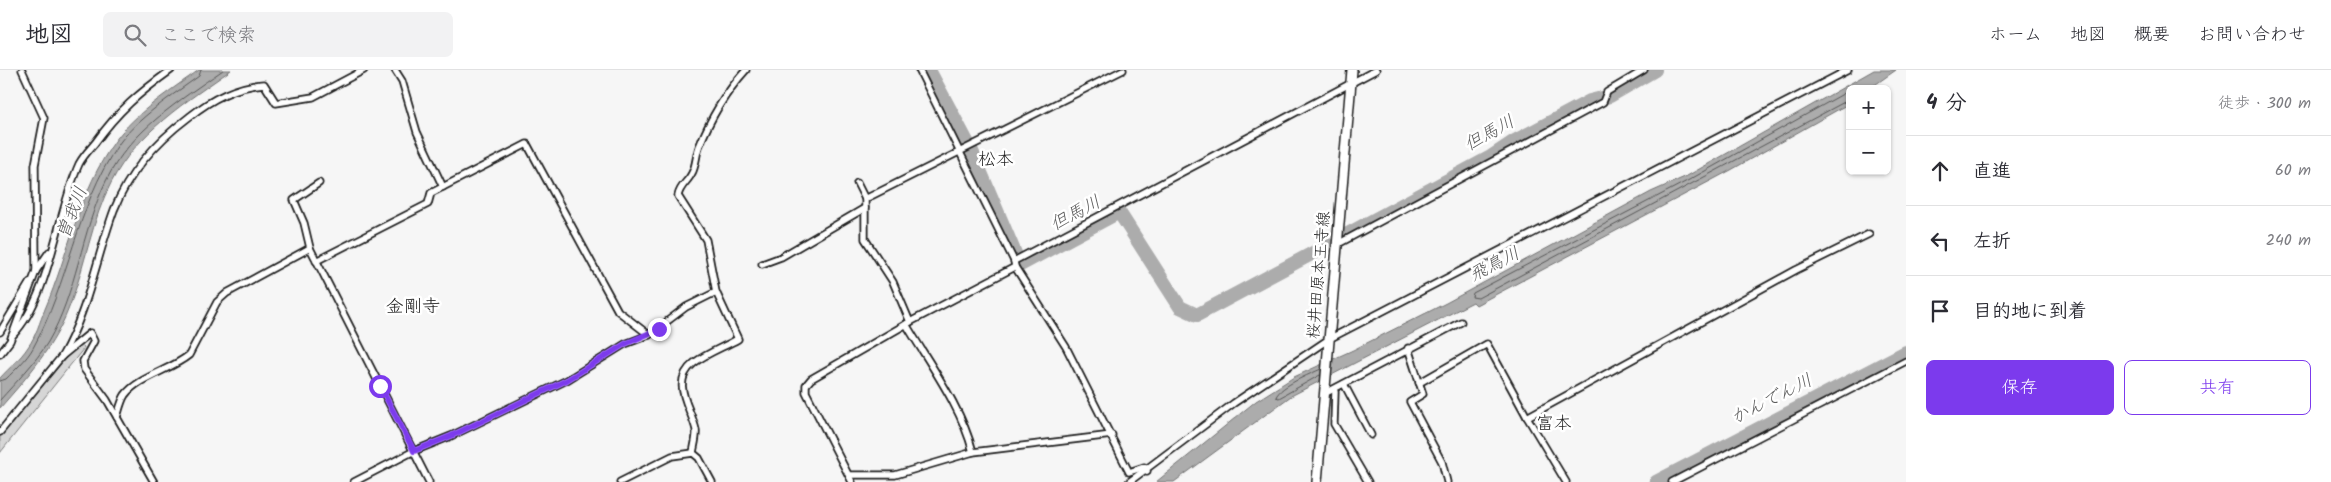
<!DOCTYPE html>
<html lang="ja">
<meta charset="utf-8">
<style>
:root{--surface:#fff;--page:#f2f2f3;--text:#2b2b33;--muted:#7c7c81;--line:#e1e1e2;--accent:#7c3aed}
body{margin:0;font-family:Kalam,"Klee One",sans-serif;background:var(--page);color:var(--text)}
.controls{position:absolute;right:15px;top:15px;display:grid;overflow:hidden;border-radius:8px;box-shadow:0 1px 4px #0004}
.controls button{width:45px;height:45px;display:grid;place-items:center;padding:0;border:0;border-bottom:1px solid var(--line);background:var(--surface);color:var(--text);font:25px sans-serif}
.stop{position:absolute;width:15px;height:15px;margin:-11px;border:4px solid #7c3aed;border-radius:50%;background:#fff}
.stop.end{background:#7c3aed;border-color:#fff;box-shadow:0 1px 5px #0008}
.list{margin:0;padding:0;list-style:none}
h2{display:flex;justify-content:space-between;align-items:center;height:65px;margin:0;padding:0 20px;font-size:21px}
h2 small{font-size:16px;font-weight:400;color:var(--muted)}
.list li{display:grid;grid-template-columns:32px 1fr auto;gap:15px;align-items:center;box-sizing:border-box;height:70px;padding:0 20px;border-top:1px solid var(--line)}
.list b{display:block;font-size:19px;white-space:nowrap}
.list em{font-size:16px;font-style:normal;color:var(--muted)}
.actions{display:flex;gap:10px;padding:15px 20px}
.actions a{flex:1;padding:11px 0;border:1px solid var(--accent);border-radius:8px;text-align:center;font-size:18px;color:var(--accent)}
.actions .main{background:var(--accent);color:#fff}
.icon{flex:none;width:28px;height:28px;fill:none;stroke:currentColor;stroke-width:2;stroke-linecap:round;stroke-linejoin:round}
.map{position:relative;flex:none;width:1906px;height:412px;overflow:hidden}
header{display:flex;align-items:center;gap:30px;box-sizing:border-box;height:70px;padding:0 25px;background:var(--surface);border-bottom:1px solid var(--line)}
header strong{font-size:24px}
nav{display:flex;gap:28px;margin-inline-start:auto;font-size:18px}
.search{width:350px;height:45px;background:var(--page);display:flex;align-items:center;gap:12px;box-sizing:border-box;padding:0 18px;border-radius:8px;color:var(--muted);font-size:19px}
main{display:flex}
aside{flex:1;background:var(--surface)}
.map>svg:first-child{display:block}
</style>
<header>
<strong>地図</strong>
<div class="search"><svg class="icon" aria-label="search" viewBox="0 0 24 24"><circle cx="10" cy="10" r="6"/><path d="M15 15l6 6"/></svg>ここで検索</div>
<nav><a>ホーム</a><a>地図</a><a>概要</a><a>お問い合わせ</a></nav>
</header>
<main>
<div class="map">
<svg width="1906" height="412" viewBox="0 0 1906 412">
<rect width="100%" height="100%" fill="#f6f6f6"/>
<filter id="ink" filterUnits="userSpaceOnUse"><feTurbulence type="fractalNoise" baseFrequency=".02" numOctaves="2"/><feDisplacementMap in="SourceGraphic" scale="10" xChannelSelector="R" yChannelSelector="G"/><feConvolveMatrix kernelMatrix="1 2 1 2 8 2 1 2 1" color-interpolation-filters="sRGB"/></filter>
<g filter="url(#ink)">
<!-- green -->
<path fill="#d6d6d6" stroke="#797979" d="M81,273L84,278L0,383V367L6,359L66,288Z"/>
<!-- water -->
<g fill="#acacac" stroke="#727272">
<path d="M199,0H231C186,32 137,62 111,113C92,149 85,197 70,235C55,276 28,306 0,338V308C9,298 21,288 28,277C36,266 40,251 45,239C69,183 79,121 115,71C135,43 171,20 199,0Z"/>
<path d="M1874,0H1896L1869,19H1850L1848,34L1731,100L1476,235L1473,232L1291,326L1174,412H1156L1256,331L1294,307L1353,280L1446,233L1651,122L1687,106Z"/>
</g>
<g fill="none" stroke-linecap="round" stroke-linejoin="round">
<!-- shore -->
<g stroke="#565656" stroke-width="1">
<path d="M1850,20L1689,110L1494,212L1473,223L1472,227L1478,228L1850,29"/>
<path d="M1320,305L1279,328L1276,327C1280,316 1310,304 1321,299"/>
<path d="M0,311L6,309C15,300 27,289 33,278C69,213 76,137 118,75C137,48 173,25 199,6L201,0"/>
<path d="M0,330C16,312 35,293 48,272C77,222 81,162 106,111C130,61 179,31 223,0"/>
</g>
<!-- river -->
<g stroke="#acacac" stroke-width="14">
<path d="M929,0L971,79L1020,195L1119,142L1180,237L1197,245L1328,175"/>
<path d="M1346,165L1489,88L1513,72L1590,31L1610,26L1655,0"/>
<path d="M1656,412L1906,282"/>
</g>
<!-- street casing -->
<g stroke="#1c1c1c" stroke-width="9">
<g id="street">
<path d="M395,0L402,11L417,62L443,117"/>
<path d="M919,0L1014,191"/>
<path d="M319,113L294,130L304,153L310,178L429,412"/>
<path d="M857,113L865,129V169L893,212L910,252"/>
<path d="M865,129L1123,0"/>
<path d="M1336,175L1603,32L1607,22L1644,0"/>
<path d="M316,191L428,134L431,123L527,74L618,241L649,265"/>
<path d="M762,194L781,187L865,138"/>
<path d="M36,201L49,182"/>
<path d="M906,254C930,295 961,336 973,382"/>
<path d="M0,262L30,212"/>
<path d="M12,266C51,226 56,145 79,94C83,86 90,79 95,73C118,41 139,23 171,0"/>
<path d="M1408,278L1423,324L1410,332L1442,392L1447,412"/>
<path d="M0,284L10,271L36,201L35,95L44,48L22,0"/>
<path d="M62,286C88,241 96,189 114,140C129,102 157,71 189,47C211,29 235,16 264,14L276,33L313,27L364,0"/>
<path d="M1419,313L1487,274L1527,347L1566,412"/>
<path d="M1344,314L1371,365"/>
<path d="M1335,322L1334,354L1368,412"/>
<path d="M1324,324L1461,252"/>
<path d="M117,347C119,341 121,331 125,325C138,307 171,300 189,285L217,232L227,223L310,178"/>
<path d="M1527,347L1796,200L1869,164"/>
<path d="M0,362L62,286L90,263L94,271L83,291L84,299L107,330L154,412"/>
<path d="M693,383C694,376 697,367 696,360C691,337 669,313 694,293C707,283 724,277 738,269L716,222L706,170L678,126C680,115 688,112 692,103C696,96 696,85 699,77C710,49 726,22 746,0"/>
<path d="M1147,401L1144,397L1129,402L1066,277L1015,197L1014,191L1376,0"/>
<path d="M849,405H895L973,382L1112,365"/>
<path d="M354,412L414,381L451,366L567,310L625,274L649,265L686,237L716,222"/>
<path d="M620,412L672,386L693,383L699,388L712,412"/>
<path d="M852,412L806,322V315L811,309L910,252L1015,197"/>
<path d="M1129,412L1234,333L1329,269L1848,0"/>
<path d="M1672,412L1906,291"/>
</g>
</g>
<!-- primary casing -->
<g stroke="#1c1c1c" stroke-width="12">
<path id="primary" d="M1317,412L1352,0"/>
</g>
<!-- street -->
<use href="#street" stroke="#fff" stroke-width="5.5"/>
<!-- primary -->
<use href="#primary" stroke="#fff" stroke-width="9"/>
</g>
</g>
<g fill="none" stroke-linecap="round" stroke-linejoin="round" filter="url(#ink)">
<!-- route -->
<path stroke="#7c3aed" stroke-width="6" d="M380,316L414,381L451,366L567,310L625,274L659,259"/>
</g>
<g text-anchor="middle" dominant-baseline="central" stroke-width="5" stroke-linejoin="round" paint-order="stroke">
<!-- street labels -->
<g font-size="16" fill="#1c1c1c" stroke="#fff">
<text transform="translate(1319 205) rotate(-85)">桜井田原本王寺線</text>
</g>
<!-- water labels -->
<g font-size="18" font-style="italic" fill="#5d5d5d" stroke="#fff">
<text transform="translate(1490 64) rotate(-29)">但馬川</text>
<text transform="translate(73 143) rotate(-69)">曽我川</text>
<text transform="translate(1076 144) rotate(-28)">但馬川</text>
<text transform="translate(1495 195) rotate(-27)">飛鳥川</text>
<text transform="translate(1772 330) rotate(-27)">かんでん川</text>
</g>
<!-- neighbourhood labels -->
<g font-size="18" fill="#1c1c1c" stroke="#fff">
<text x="996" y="90">松本</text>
<text x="413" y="237">金剛寺</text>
<text x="1554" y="354">富本</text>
</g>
</g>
</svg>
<div class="controls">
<button>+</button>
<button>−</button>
</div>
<div class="stop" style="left:380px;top:316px"></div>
<div class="stop end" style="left:659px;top:259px"></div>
</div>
<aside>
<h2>4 分<small>徒歩 · 300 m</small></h2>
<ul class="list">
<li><svg class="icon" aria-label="ahead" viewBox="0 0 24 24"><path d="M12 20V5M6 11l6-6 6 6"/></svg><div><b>直進</b></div><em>60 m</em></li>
<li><svg class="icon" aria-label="left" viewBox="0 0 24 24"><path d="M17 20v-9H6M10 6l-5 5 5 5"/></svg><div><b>左折</b></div><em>240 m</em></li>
<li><svg class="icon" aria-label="arrive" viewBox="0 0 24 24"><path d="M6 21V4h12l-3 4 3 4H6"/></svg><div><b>目的地に到着</b></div></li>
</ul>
<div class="actions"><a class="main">保存</a><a>共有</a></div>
</aside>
</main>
